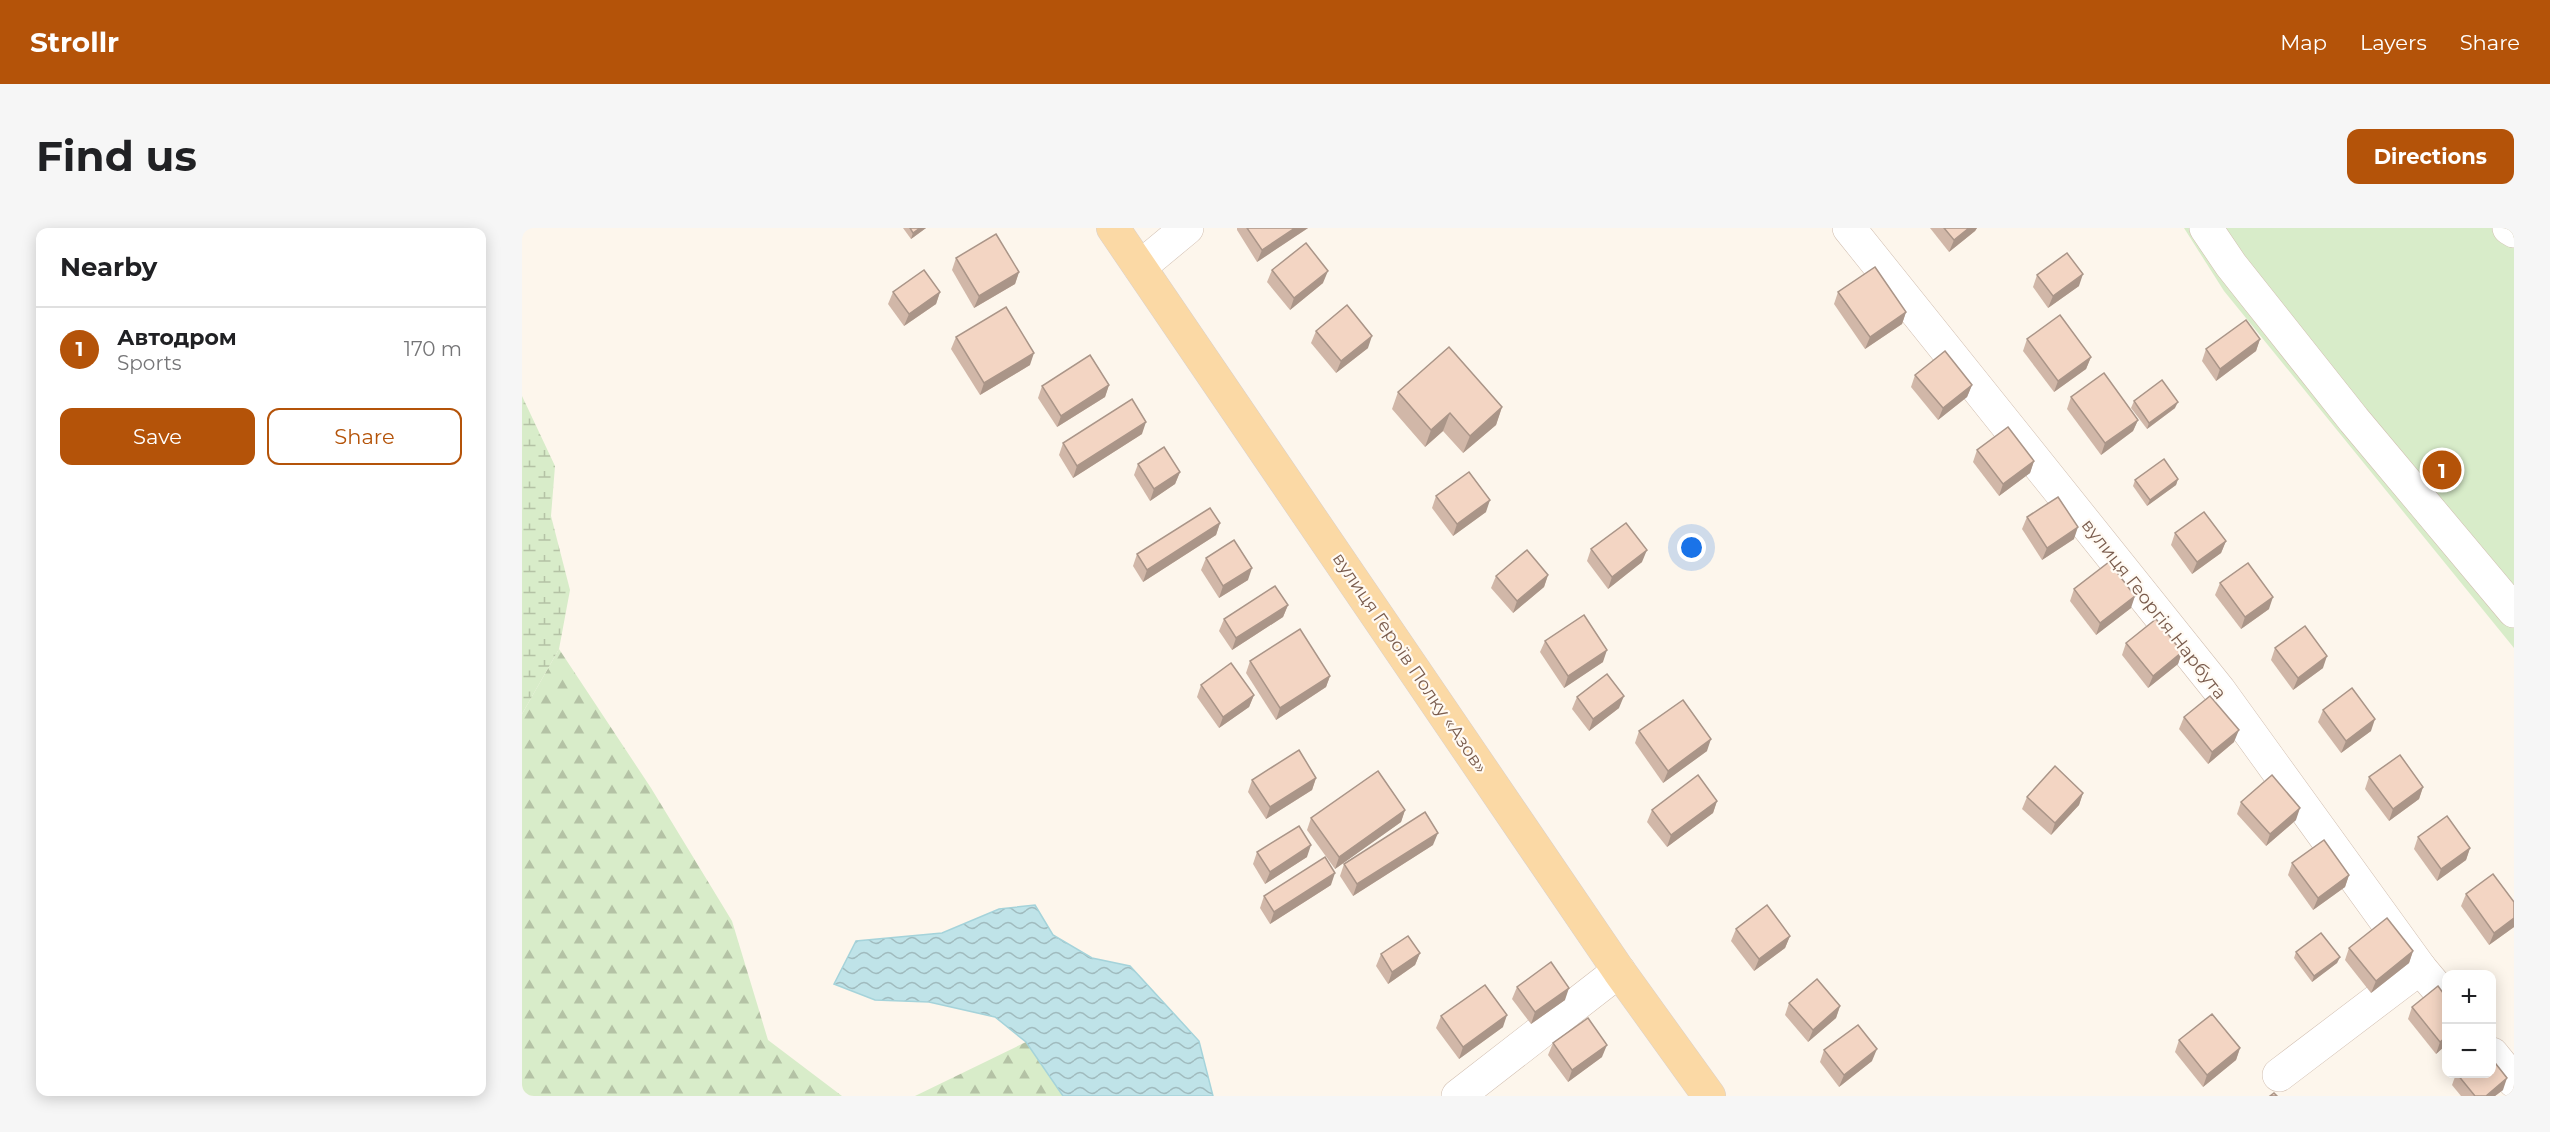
<!DOCTYPE html>
<meta charset="utf-8">
<style>
:root{--surface:#fff;--page:#f6f6f6;--text:#202124;--muted:#757577;--line:#e0e0e0;--accent:#b45309}
body{margin:0;font-family:Montserrat,sans-serif;background:var(--page);color:var(--text)}
.controls{position:absolute;right:18px;bottom:18px;display:grid;overflow:hidden;border-radius:12px;box-shadow:0 3px 15px #0003}
.controls button{width:54px;height:54px;display:grid;place-items:center;padding:0;border:0;border-bottom:2px solid var(--line);background:var(--surface);color:var(--text);font:30px sans-serif}
.you{position:absolute;left:1170px;top:320px;width:21px;height:21px;margin:-15px;border:4px solid #fff;border-radius:50%;background:#1a73e8;box-shadow:0 0 0 9px #1a73e833}
.badge{display:grid;place-items:center;width:39px;height:39px;border-radius:50%;background:var(--accent);color:#fff;font-size:20px;font-weight:700}
.pin{position:absolute;translate:-50% -50%;border:3px solid #fff;box-shadow:0 2px 6px #0006}
.list{margin:0;padding:0;list-style:none}
h2{display:flex;justify-content:space-between;align-items:center;height:78px;margin:0;padding:0 24px;font-size:26px}
h2 small{font-size:20px;font-weight:400;color:var(--muted)}
.list li{display:grid;grid-template-columns:39px 1fr auto;gap:18px;align-items:center;box-sizing:border-box;height:84px;padding:0 24px;border-top:2px solid var(--line)}
.list b{display:block;font-size:22px;white-space:nowrap}
.list p{margin:0;font-size:20px;white-space:nowrap;color:var(--muted)}
.list em{font-size:20px;font-style:normal;color:var(--muted)}
.actions{display:flex;gap:12px;padding:18px 24px}
.actions a{flex:1;padding:14px 0;border:2px solid var(--accent);border-radius:12px;text-align:center;font-size:21px;color:var(--accent)}
.actions .main{background:var(--accent);color:#fff}
.map{position:relative;flex:none;width:1992px;height:868px;overflow:hidden;border-radius:12px}
header{display:flex;align-items:center;gap:36px;box-sizing:border-box;height:84px;padding:0 30px;background:var(--accent);color:#fff}
header strong{font-size:28px}
nav{display:flex;gap:33px;margin-inline-start:auto;font-size:21px}
.intro{display:flex;align-items:center;justify-content:space-between;box-sizing:border-box;height:144px;padding:0 36px}
h1{margin:0;font-size:42px}
.button{padding:15px 27px;border-radius:12px;background:var(--accent);color:#fff;font-size:21px;font-weight:700}
main{display:flex;gap:36px;padding:0 36px}
aside{flex:1;background:var(--surface);border-radius:12px;box-shadow:0 3px 15px #0003}
.map>svg:first-child{display:block}
</style>
<header>
<strong>Strollr</strong>
<nav><a>Map</a><a>Layers</a><a>Share</a></nav>
</header>
<div class="intro"><h1>Find us</h1><a class="button">Directions</a></div>
<main>
<aside>
<h2>Nearby<small></small></h2>
<ul class="list">
<li><span class="badge">1</span><div><b>Автодром</b><p>Sports</p></div><em>170 m</em></li>
</ul>
<div class="actions"><a class="main">Save</a><a>Share</a></div>
</aside>
<div class="map">
<svg width="1992" height="868" viewBox="0 0 1992 868">
<defs>
<pattern id="forest-firs" width="22" height="20" patternUnits="userSpaceOnUse" patternTransform="scale(1.5)"><rect width="22" height="20" fill="#d8ecc9"/><path d="M5 1l3.5 6h-7zM16 11l3.5 6h-7z" fill="#b4c2a5"/></pattern>
<pattern id="wetland-marsh" width="20" height="14" patternUnits="userSpaceOnUse" patternTransform="scale(1.5)"><rect width="20" height="14" fill="#d8ecc9"/><path d="M1 5h8M5 5V1M11 12h8M15 12V8" fill="none" stroke="#b4c2a5"/></pattern>
<pattern id="water-waves" width="16" height="10" patternUnits="userSpaceOnUse" patternTransform="scale(1.5)"><rect width="16" height="10" fill="#bfe3e8"/><path d="M0 5q4-4 8 0t8 0" fill="none" stroke="#a0bbbe"/></pattern>
</defs>
<rect width="100%" height="100%" fill="#fdf6ec"/>
<!-- forest -->
<g fill="url(#forest-firs)">
<path d="M37,421L129,560L210,693L246,812L320,868H0V486Z"/>
<path d="M504,814L541,868H393Z"/>
</g>
<!-- wetland -->
<path fill="url(#wetland-marsh)" d="M0,168L33,238L29,288L48,362L37,421L0,486Z"/>
<!-- pitch -->
<path fill="#d8ecc9" d="M1662,0H1992V420L1702,63Z"/>
<!-- water -->
<path fill="url(#water-waves)" stroke="#a5d3da" stroke-width="1.5" d="M513,677L531,707L570,730L608,738L677,813L691,868H541L504,814L473,789L407,774L353,772L312,756L334,713L420,705L477,681Z"/>
<g fill="none" stroke-linecap="round" stroke-linejoin="round">
<!-- minor casing -->
<g stroke="#d1beb0" stroke-width="34">
<g id="minor">
<path d="M1327,0L1697,462L1898,740L1924,771"/>
<path d="M1684,0L1709,37L1832,192L1992,383"/>
<path d="M1987,0L1992,3"/>
<path d="M618,39L665,0"/>
<path d="M1970,826L1992,853"/>
<path d="M1757,847L1898,740"/>
<path d="M936,868L1097,743"/>
</g>
</g>
<!-- major casing -->
<g stroke="#dad1cd" stroke-width="34">
<path id="major" d="M591,0L1097,743L1187,868"/>
</g>
<!-- minor -->
<use href="#minor" stroke="#fff" stroke-width="33"/>
<!-- major -->
<use href="#major" stroke="#fbd9a5" stroke-width="33"/>
</g>
<!-- wall -->
<g fill="#d1b7a8">
<path d="M381,0H404L389,11Z"/>
<path d="M715,0H786L735,34L715,2Z"/>
<path d="M1408,0H1455L1453,3L1427,24Z"/>
<path d="M434,30L497,44L493,56L452,80L430,42Z"/>
<path d="M750,42L801,55L768,82L745,54Z"/>
<path d="M1515,47L1557,58L1526,80L1511,59Z"/>
<path d="M371,64H418L414,76L382,98L366,76Z"/>
<path d="M1316,64L1384,84L1380,96L1343,121L1312,76Z"/>
<path d="M794,103L846,120L814,145L789,115Z"/>
<path d="M434,109L508,137L458,167L429,121Z"/>
<path d="M1505,111L1569,129L1564,141L1532,164L1501,123Z"/>
<path d="M1738,111L1734,123L1694,153L1680,133L1684,121Z"/>
<path d="M1393,147L1450,157L1445,169L1416,192L1389,159Z"/>
<path d="M587,157L583,169L535,199L516,170L520,158Z"/>
<path d="M876,164L980,179L974,197L941,225L921,203L903,219L870,181Z"/>
<path d="M1549,169L1616,192L1611,203L1579,227L1545,181Z"/>
<path d="M1612,173L1653,180L1625,201L1609,180Z"/>
<path d="M620,206L551,250L537,227L541,215Z"/>
<path d="M1455,222L1512,233L1508,245L1477,268L1451,234Z"/>
<path d="M616,236L658,244L653,256L628,273L612,247Z"/>
<path d="M1656,251L1654,257L1625,278L1611,258L1613,252Z"/>
<path d="M914,268L964,284L931,308L910,280Z"/>
<path d="M1505,289L1552,311L1520,332L1500,301Z"/>
<path d="M698,295L694,307L621,354L611,338L615,326Z"/>
<path d="M1653,305L1704,313L1699,325L1670,346L1649,317Z"/>
<path d="M1069,321L1120,334L1086,361L1065,333Z"/>
<path d="M684,330L726,352L697,370L679,342Z"/>
<path d="M1026,347L1022,359L991,385L969,360L974,348Z"/>
<path d="M1698,355L1747,381L1719,401L1693,367Z"/>
<path d="M1552,361L1609,380L1574,407L1548,373Z"/>
<path d="M766,377L761,389L710,422L697,403L702,391Z"/>
<path d="M1023,413L1081,434L1042,460L1018,424Z"/>
<path d="M1604,415L1660,424L1656,436L1626,460L1600,427Z"/>
<path d="M1753,420L1801,440L1771,462L1749,432Z"/>
<path d="M728,433L808,448L804,459L754,492L724,445Z"/>
<path d="M679,457L732,467L727,479L697,500L675,469Z"/>
<path d="M1055,469L1097,480L1067,503L1050,481Z"/>
<path d="M1801,482L1849,503L1819,525L1796,494Z"/>
<path d="M1662,489L1712,514L1686,536L1657,501Z"/>
<path d="M1117,503L1185,523L1141,555L1113,515Z"/>
<path d="M1847,549L1901,559L1897,571L1867,593L1843,561Z"/>
<path d="M794,550L790,562L744,591L726,564L730,552Z"/>
<path d="M1561,565L1557,577L1529,607L1500,581L1505,569Z"/>
<path d="M1195,573L1191,585L1145,619L1125,594L1130,582Z"/>
<path d="M1719,574L1774,592L1744,618L1715,586Z"/>
<path d="M883,582L879,594L813,641L785,602L789,590Z"/>
<path d="M1896,609L1948,620L1944,632L1915,653L1892,621Z"/>
<path d="M911,617L831,668L818,648L822,636Z"/>
<path d="M735,624L785,629L743,656L731,636Z"/>
<path d="M1770,635L1827,647L1823,659L1791,682L1766,647Z"/>
<path d="M809,657L748,696L738,680L742,668Z"/>
<path d="M1944,666L1992,690V699L1967,717L1939,678Z"/>
<path d="M1214,701L1268,708L1263,720L1232,743L1209,713Z"/>
<path d="M1827,720L1891,723L1887,735L1849,765L1823,732Z"/>
<path d="M1774,724L1818,729L1815,735L1790,754L1772,730Z"/>
<path d="M898,725L893,737L866,756L854,738L859,726Z"/>
<path d="M995,759L1043,772L1009,796L990,771Z"/>
<path d="M1924,769V817L1914,826L1886,791L1890,779Z"/>
<path d="M1267,775L1318,778L1314,790L1286,814L1263,787Z"/>
<path d="M919,788L981,799L937,831L914,800Z"/>
<path d="M1657,812L1718,820L1714,832L1681,859L1653,824Z"/>
<path d="M1031,815L1080,829L1046,854L1026,827Z"/>
<path d="M1302,822L1350,833L1317,859L1298,834Z"/>
<path d="M1934,846H1970L1981,862L1973,868H1939L1930,857Z"/>
</g>
<!-- shaded-wall -->
<g fill="#aa9588">
<path d="M398,0H404L389,11L391,5Z"/>
<path d="M773,0H786L735,34L740,22Z"/>
<path d="M1447,0H1455L1453,3L1427,24L1432,12Z"/>
<path d="M806,43L801,55L768,82L772,70Z"/>
<path d="M497,44L493,56L452,80L457,68Z"/>
<path d="M1561,46L1557,58L1526,80L1531,68Z"/>
<path d="M418,64L414,76L382,98L387,86Z"/>
<path d="M1384,84L1380,96L1343,121L1348,109Z"/>
<path d="M850,108L846,120L814,145L819,133Z"/>
<path d="M1738,111L1734,123L1694,153L1698,141Z"/>
<path d="M512,125L508,137L458,167L462,155Z"/>
<path d="M1569,129L1564,141L1532,164L1536,153Z"/>
<path d="M587,157L583,169L535,199L539,188Z"/>
<path d="M1450,157L1445,169L1416,192L1421,180Z"/>
<path d="M1656,174L1653,180L1625,201L1627,195Z"/>
<path d="M980,179L974,197L941,225L948,208Z"/>
<path d="M928,185L921,203L903,219L909,202Z"/>
<path d="M1616,192L1611,203L1579,227L1583,215Z"/>
<path d="M624,194L620,206L551,250L555,238Z"/>
<path d="M1512,233L1508,245L1477,268L1481,256Z"/>
<path d="M658,244L653,256L628,273L632,261Z"/>
<path d="M1656,251L1654,257L1625,278L1628,272Z"/>
<path d="M968,272L964,284L931,308L935,296Z"/>
<path d="M698,295L694,307L621,354L625,342Z"/>
<path d="M1556,299L1552,311L1520,332L1525,320Z"/>
<path d="M1704,313L1699,325L1670,346L1675,334Z"/>
<path d="M1125,322L1120,334L1086,361L1090,349Z"/>
<path d="M730,340L726,352L697,370L701,358Z"/>
<path d="M1026,347L1022,359L991,385L995,373Z"/>
<path d="M1613,368L1609,380L1574,407L1578,395Z"/>
<path d="M1751,369L1747,381L1719,401L1723,389Z"/>
<path d="M766,377L761,389L710,422L714,410Z"/>
<path d="M1085,422L1081,434L1042,460L1046,448Z"/>
<path d="M1660,424L1656,436L1626,460L1631,448Z"/>
<path d="M1805,428L1801,440L1771,462L1776,450Z"/>
<path d="M808,448L804,459L754,492L758,480Z"/>
<path d="M732,467L727,479L697,500L701,489Z"/>
<path d="M1102,468L1097,480L1067,503L1071,491Z"/>
<path d="M1853,491L1849,503L1819,525L1824,513Z"/>
<path d="M1717,502L1712,514L1686,536L1690,524Z"/>
<path d="M1189,511L1185,523L1141,555L1146,543Z"/>
<path d="M794,550L790,562L744,591L748,579Z"/>
<path d="M1901,559L1897,571L1867,593L1871,581Z"/>
<path d="M1561,565L1557,577L1529,607L1533,595Z"/>
<path d="M1195,573L1191,585L1145,619L1149,607Z"/>
<path d="M1778,580L1774,592L1744,618L1748,606Z"/>
<path d="M883,582L879,594L813,641L817,629Z"/>
<path d="M916,605L911,617L831,668L835,656Z"/>
<path d="M789,617L785,629L743,656L748,644Z"/>
<path d="M1948,620L1944,632L1915,653L1919,641Z"/>
<path d="M813,645L809,657L748,696L752,684Z"/>
<path d="M1827,647L1823,659L1791,682L1796,670Z"/>
<path d="M1992,690V699L1967,717L1972,705Z"/>
<path d="M1268,708L1263,720L1232,743L1237,731Z"/>
<path d="M1891,723L1887,735L1849,765L1854,753Z"/>
<path d="M898,725L893,737L866,756L870,744Z"/>
<path d="M1818,729L1815,735L1790,754L1792,748Z"/>
<path d="M1047,760L1043,772L1009,796L1013,784Z"/>
<path d="M1318,778L1314,790L1286,814L1291,802Z"/>
<path d="M985,787L981,799L937,831L941,819Z"/>
<path d="M1924,809V817L1914,826L1918,814Z"/>
<path d="M1085,817L1080,829L1046,854L1050,842Z"/>
<path d="M1718,820L1714,832L1681,859L1685,847Z"/>
<path d="M1355,821L1350,833L1317,859L1322,847Z"/>
<path d="M1985,850L1981,862L1973,868H1964Z"/>
</g>
<!-- building -->
<g fill="#f3d5c3" stroke="#aa9588" stroke-width="1.5">
<path d="M388,0H398L391,5Z"/>
<path d="M725,0H773L740,22Z"/>
<path d="M1422,0H1447L1432,12Z"/>
<path d="M474,6L497,44L457,68L434,30Z"/>
<path d="M784,15L806,43L772,70L750,42Z"/>
<path d="M1545,25L1561,46L1531,68L1515,47Z"/>
<path d="M1353,39L1384,84L1348,109L1316,64Z"/>
<path d="M402,42L418,64L387,86L371,64Z"/>
<path d="M825,77L850,108L819,133L794,103Z"/>
<path d="M484,79L512,125L462,155L434,109Z"/>
<path d="M1538,87L1569,129L1536,153L1505,111Z"/>
<path d="M1724,92L1738,111L1698,141L1684,121Z"/>
<path d="M927,119L980,179L948,208L928,185L909,202L876,164Z"/>
<path d="M1423,123L1450,157L1421,180L1393,147Z"/>
<path d="M568,127L587,157L539,188L520,158Z"/>
<path d="M1582,145L1616,192L1583,215L1549,169Z"/>
<path d="M1640,152L1656,174L1627,195L1612,173Z"/>
<path d="M610,171L624,194L555,238L541,215Z"/>
<path d="M1486,199L1512,233L1481,256L1455,222Z"/>
<path d="M642,219L658,244L632,261L616,236Z"/>
<path d="M1642,231L1656,251L1628,272L1613,252Z"/>
<path d="M947,244L968,272L935,296L914,268Z"/>
<path d="M1536,269L1556,299L1525,320L1505,289Z"/>
<path d="M688,280L698,295L625,342L615,326Z"/>
<path d="M1682,284L1704,313L1675,334L1653,305Z"/>
<path d="M1104,295L1125,322L1090,349L1069,321Z"/>
<path d="M712,312L730,340L701,358L684,330Z"/>
<path d="M1005,322L1026,347L995,373L974,348Z"/>
<path d="M1587,334L1613,368L1578,395L1552,361Z"/>
<path d="M1726,335L1751,369L1723,389L1698,355Z"/>
<path d="M753,358L766,377L714,410L702,391Z"/>
<path d="M1062,387L1085,422L1046,448L1023,413Z"/>
<path d="M1634,391L1660,424L1631,448L1604,415Z"/>
<path d="M1783,398L1805,428L1776,450L1753,420Z"/>
<path d="M778,401L808,448L758,480L728,433Z"/>
<path d="M709,435L732,467L701,489L679,457Z"/>
<path d="M1085,446L1102,468L1071,491L1055,469Z"/>
<path d="M1830,460L1853,491L1824,513L1801,482Z"/>
<path d="M1688,468L1717,502L1690,524L1662,489Z"/>
<path d="M1161,472L1189,511L1146,543L1117,503Z"/>
<path d="M777,522L794,550L748,579L730,552Z"/>
<path d="M1878,527L1901,559L1871,581L1847,549Z"/>
<path d="M1533,538L1561,565L1533,595L1505,569Z"/>
<path d="M856,543L883,582L817,629L789,590Z"/>
<path d="M1176,547L1195,573L1149,607L1130,582Z"/>
<path d="M1750,547L1778,580L1748,606L1719,574Z"/>
<path d="M903,584L916,605L835,656L822,636Z"/>
<path d="M1925,588L1948,620L1919,641L1896,609Z"/>
<path d="M777,598L789,617L748,644L735,624Z"/>
<path d="M1802,612L1827,647L1796,670L1770,635Z"/>
<path d="M803,629L813,645L752,684L742,668Z"/>
<path d="M1971,646L1992,674V690L1972,705L1944,666Z"/>
<path d="M1245,677L1268,708L1237,731L1214,701Z"/>
<path d="M1865,690L1891,723L1854,753L1827,720Z"/>
<path d="M1799,705L1818,729L1792,748L1774,724Z"/>
<path d="M886,708L898,725L870,744L859,726Z"/>
<path d="M1029,734L1047,760L1013,784L995,759Z"/>
<path d="M1295,751L1318,778L1291,802L1267,775Z"/>
<path d="M963,757L985,787L941,819L919,788Z"/>
<path d="M1916,758L1924,769V809L1918,814L1890,779Z"/>
<path d="M1690,786L1718,820L1685,847L1657,812Z"/>
<path d="M1066,790L1085,817L1050,842L1031,815Z"/>
<path d="M1336,797L1355,821L1322,847L1302,822Z"/>
<path d="M1970,831L1985,850L1964,868H1953L1935,846H1970Z"/>
<path d="M1752,865L1755,868H1748Z"/>
</g>
<g text-anchor="middle" dominant-baseline="central" stroke-width="4.5" stroke-linejoin="round" paint-order="stroke">
<!-- street labels -->
<g font-size="18" fill="#7a5c4d" stroke="#fffaf3">
<text transform="translate(1632 381) rotate(52)">вулиця Георгія Нарбута</text>
<text transform="translate(888 435) rotate(56)">вулиця Героїв Полку «Азов»</text>
</g>
</g>
</svg>
<div class="controls">
<button>+</button>
<button>−</button>
</div>
<div class="you"></div>
<div class="pin badge" style="left:1920px;top:242px">1</div>
</div>
</main>
